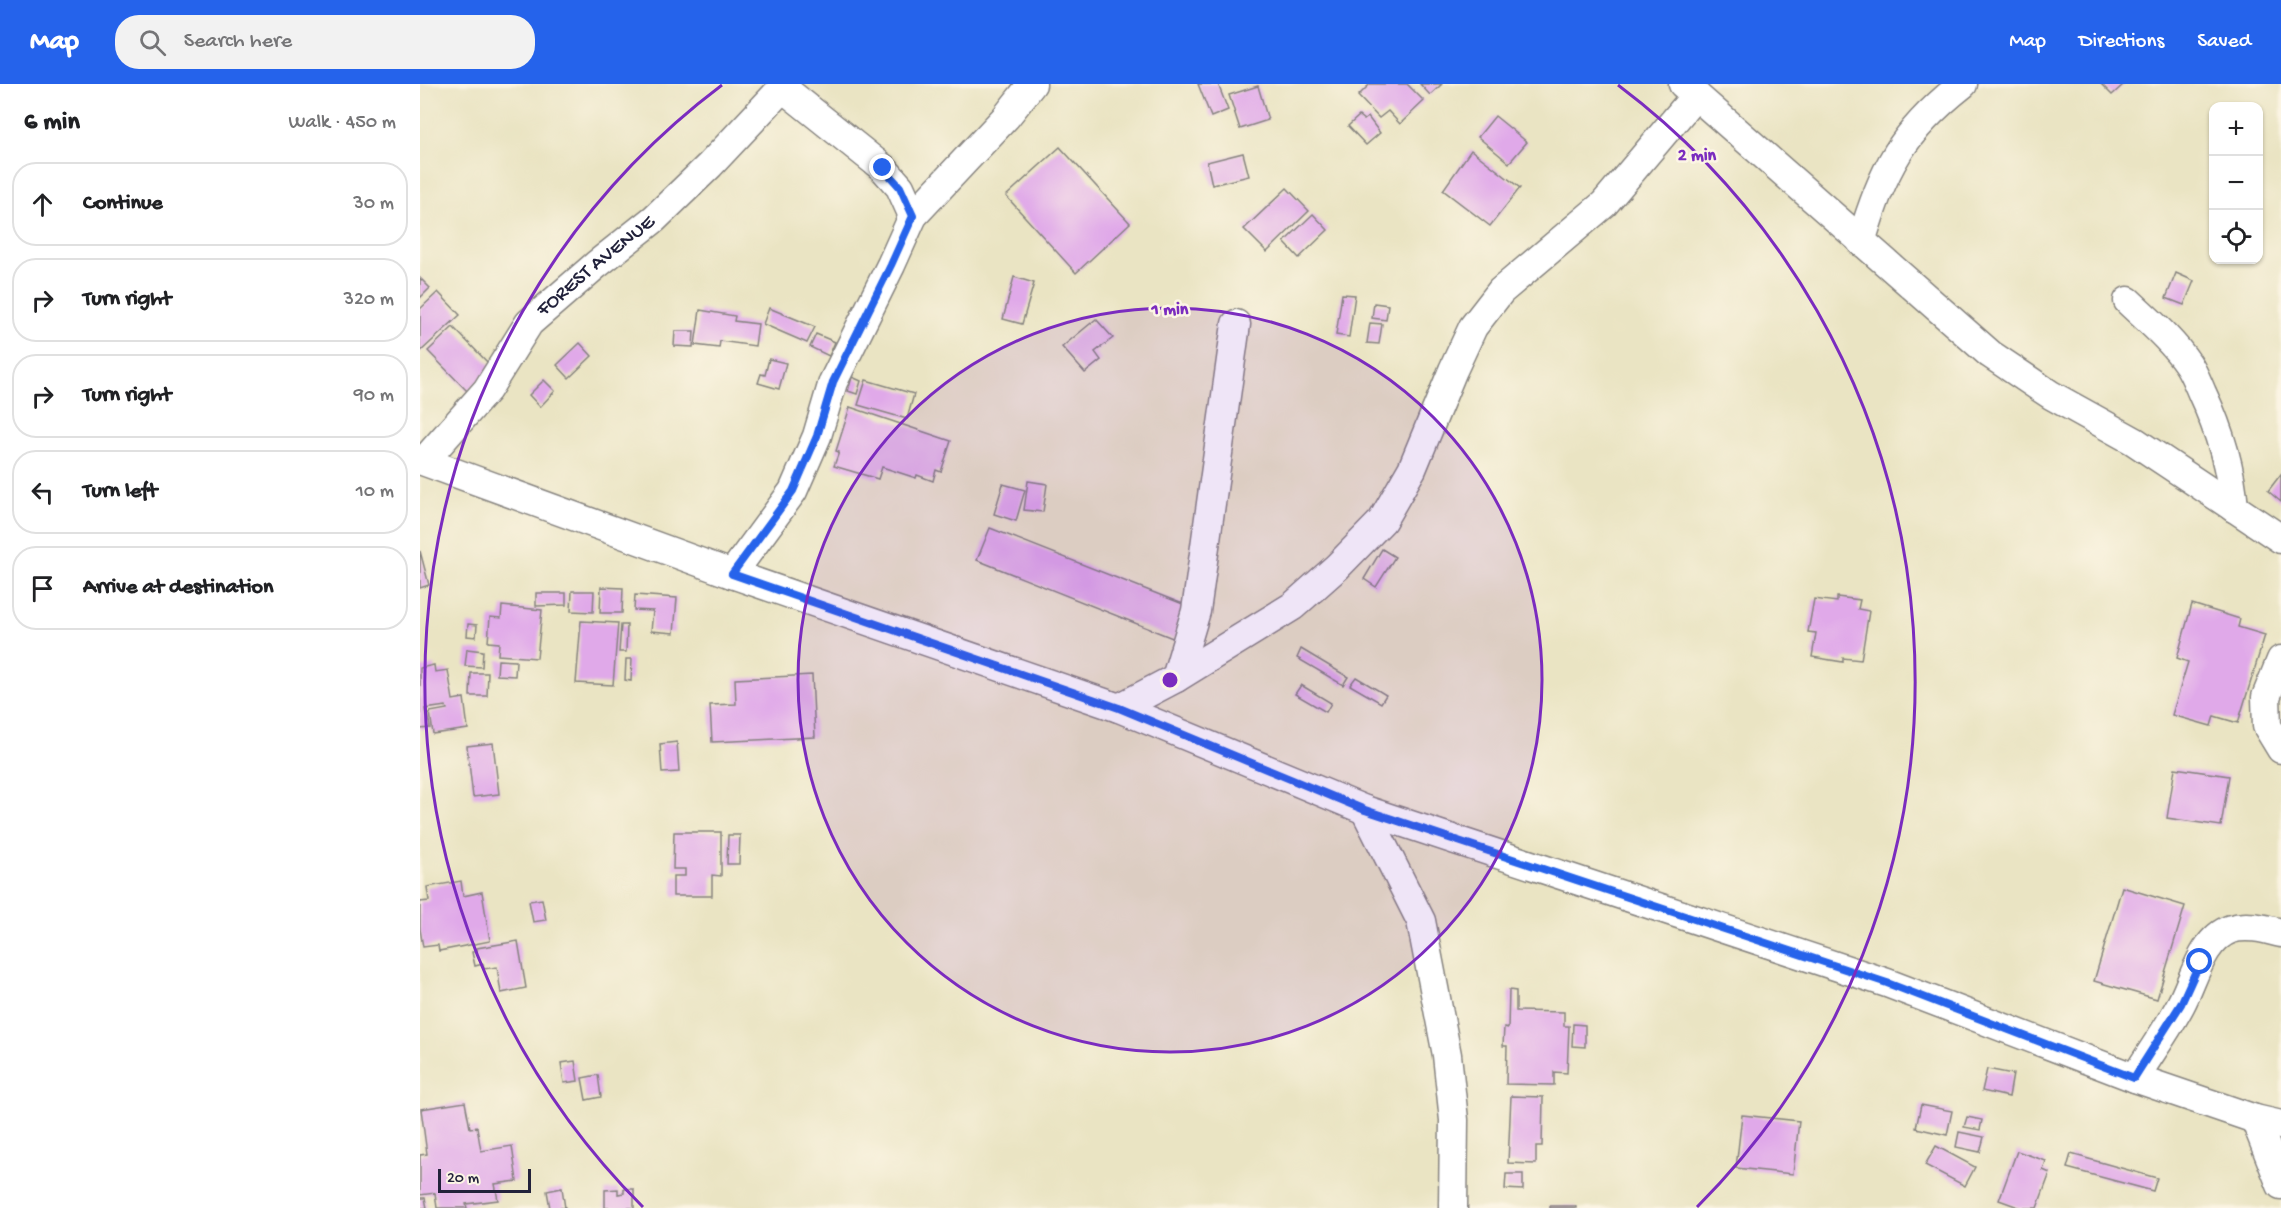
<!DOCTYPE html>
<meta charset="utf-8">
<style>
:root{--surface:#fff;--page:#f2f2f2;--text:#202124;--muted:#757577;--line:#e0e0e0;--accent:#2563eb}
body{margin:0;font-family:"Gochi Hand",sans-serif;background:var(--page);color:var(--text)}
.controls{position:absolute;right:18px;top:18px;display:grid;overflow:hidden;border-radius:12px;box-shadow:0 2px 4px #0004}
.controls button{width:54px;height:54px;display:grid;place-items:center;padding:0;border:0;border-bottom:2px solid var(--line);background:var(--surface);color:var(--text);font:30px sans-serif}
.scale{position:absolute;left:18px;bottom:15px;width:93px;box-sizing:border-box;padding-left:6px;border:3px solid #22223b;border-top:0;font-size:16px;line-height:21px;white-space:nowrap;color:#22223b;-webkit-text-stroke:4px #fcf5e5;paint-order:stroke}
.stop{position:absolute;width:18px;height:18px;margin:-14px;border:4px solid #2563eb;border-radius:50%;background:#fff}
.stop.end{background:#2563eb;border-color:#fff;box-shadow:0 2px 6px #0008}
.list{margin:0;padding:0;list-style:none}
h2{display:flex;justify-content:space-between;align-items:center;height:78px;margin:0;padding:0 24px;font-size:26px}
h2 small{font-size:20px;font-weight:400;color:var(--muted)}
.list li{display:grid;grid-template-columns:39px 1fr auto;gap:18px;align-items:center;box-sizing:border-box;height:84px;margin:0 12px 12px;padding:0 12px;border:2px solid var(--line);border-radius:24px}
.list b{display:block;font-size:22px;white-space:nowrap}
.list em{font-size:20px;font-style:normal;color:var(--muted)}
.icon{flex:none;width:33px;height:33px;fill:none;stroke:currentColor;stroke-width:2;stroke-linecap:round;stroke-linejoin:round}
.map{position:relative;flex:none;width:1861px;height:1124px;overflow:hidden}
header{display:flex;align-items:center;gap:36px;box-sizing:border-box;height:84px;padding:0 30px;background:var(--accent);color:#fff}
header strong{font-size:28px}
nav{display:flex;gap:33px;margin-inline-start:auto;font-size:21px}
.search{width:420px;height:54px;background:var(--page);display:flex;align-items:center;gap:15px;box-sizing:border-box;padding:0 21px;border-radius:24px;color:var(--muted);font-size:22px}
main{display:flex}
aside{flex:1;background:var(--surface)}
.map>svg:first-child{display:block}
</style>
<header>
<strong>Map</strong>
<div class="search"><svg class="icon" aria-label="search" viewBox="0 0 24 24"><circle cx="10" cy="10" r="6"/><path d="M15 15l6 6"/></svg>Search here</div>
<nav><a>Map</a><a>Directions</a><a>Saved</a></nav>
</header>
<main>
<aside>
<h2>6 min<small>Walk · 450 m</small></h2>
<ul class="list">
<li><svg class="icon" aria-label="ahead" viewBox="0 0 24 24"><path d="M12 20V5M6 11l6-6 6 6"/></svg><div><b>Continue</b></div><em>30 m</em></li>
<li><svg class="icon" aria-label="right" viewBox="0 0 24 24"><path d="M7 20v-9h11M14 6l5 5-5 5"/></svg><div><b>Turn right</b></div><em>320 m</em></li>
<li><svg class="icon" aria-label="right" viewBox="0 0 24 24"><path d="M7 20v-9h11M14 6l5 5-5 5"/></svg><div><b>Turn right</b></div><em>90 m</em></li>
<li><svg class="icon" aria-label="left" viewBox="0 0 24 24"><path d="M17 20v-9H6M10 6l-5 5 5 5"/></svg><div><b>Turn left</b></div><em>10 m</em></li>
<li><svg class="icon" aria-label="arrive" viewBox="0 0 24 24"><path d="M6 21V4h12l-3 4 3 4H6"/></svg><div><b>Arrive at destination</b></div></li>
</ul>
</aside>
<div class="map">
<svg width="1861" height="1124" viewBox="0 0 1861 1124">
<rect width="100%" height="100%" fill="#fcf5e5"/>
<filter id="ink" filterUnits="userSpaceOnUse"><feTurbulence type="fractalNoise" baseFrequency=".0167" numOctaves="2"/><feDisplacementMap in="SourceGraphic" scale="12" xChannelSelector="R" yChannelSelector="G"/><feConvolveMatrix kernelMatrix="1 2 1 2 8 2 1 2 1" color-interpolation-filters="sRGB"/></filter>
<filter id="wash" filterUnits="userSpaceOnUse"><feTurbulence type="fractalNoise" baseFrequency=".008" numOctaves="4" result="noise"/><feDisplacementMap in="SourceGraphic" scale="24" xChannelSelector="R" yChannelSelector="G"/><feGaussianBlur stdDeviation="1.35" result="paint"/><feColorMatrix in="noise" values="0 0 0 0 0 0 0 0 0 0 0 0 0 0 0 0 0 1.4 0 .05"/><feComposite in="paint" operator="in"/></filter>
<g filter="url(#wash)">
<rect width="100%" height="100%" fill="#eae4c3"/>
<g id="blocks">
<!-- building -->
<g fill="#e0a9e9">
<path d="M778,0H798L808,26L791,33Z"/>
<path d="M950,0H987L1004,17L980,40L968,27L959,34L938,12Z"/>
<path d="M1000,0H1022L1010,11Z"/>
<path d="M1681,0H1704L1692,11Z"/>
<path d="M838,2L848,36L820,45L809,11Z"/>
<path d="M939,32L944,36L948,33L960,49L946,61L928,42Z"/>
<path d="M1075,32L1107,58L1089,79L1058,53Z"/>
<path d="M640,63L710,139L656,189L586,112Z"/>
<path d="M1051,66L1100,104L1070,142L1023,106Z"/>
<path d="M823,69L829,92L792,101L787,78Z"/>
<path d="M867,104L889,127L847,168L824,145Z"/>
<path d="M893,130L908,146L879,174L864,158Z"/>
<path d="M1756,189L1774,197L1764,221L1746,214Z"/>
<path d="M594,193L614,199L602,240L583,235Z"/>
<path d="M0,194L10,204L0,214Z"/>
<path d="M18,208L40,231L0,268V225Z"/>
<path d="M922,210L935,211L929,253L916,251Z"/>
<path d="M954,219L968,221L966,236L952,234Z"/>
<path d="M349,224L395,243L387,259L343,240Z"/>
<path d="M280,226L315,232L314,237L338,240L335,262L300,257L299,264L275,261Z"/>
<path d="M676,235L693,254L675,268L681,276L665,289L642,263Z"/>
<path d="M950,239L962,240L959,260L947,259Z"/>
<path d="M33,243L73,284L48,308L8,267Z"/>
<path d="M255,247H274L273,263L254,262Z"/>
<path d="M396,250L415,258L409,272L390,263Z"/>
<path d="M160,259L172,272L149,294L137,281Z"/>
<path d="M349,275L366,279L359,305L338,299L341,290L345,291Z"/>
<path d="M432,293L441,297L437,310L428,307Z"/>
<path d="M124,296L135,307L120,323L109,311Z"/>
<path d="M446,296L494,310L487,335L438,321Z"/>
<path d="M430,323L531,357L521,388L516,386L513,397L497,391L496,394L462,383L458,395L414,382L419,368L416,367Z"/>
<path d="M1861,390V418L1848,407Z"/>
<path d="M608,397L627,400L623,428L604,426Z"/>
<path d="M583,400L605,406L596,437L574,430Z"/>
<path d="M570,444L768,522L755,555L557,476Z"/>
<path d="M962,465L975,473L956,503L944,495Z"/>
<path d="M0,467L9,501L0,504Z"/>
<path d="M181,503L203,504L202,529H180Z"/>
<path d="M152,507H174L173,528L151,527Z"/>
<path d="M116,509H146V521L116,522Z"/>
<path d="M215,511L257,514L254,549L231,547L233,527L214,526Z"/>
<path d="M1417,513L1440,516L1438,525L1449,527L1441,576L1423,574V578L1392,573L1396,549L1388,548L1394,515L1417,518Z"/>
<path d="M1772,520L1820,535L1818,543L1845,551L1818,639L1794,632L1791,642L1752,631L1768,578L1757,574Z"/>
<path d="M82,522L122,526L117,574L78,571L79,559L68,558L70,533L81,534Z"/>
<path d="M161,537L198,539L193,601L156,599Z"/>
<path d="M48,540L57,541L56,553L47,552Z"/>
<path d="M201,541H207L206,568H199Z"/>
<path d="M47,565L63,567L62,583L45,582Z"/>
<path d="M881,565L928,593L923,601L877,574Z"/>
<path d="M206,575H212L211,597L205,596Z"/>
<path d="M78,576L96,577L95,592L77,591Z"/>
<path d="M14,581L15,588L28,586L33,616L44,614L48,645L13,650L10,628L27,625L26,622L5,625L6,631L8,630L10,644L0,645V584Z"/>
<path d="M51,589H68L67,612H50Z"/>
<path d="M392,591L395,653L292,658L290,621L316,620L315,595Z"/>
<path d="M936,593L966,611L961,619L930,601Z"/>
<path d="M881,601L911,619L906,628L875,610Z"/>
<path d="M257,658L259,688L242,689L240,660Z"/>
<path d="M73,659L79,710L53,713L47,662Z"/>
<path d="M1755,684L1809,692L1801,742L1747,734Z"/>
<path d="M254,748H301V792L292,791V812H253V792H265V785H253Z"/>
<path d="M308,751H320L319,780H307Z"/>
<path d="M41,797L43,812L62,808L70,857L19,867L18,861L3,863L0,845V818L9,817L7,803Z"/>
<path d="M1702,803L1765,822L1737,915L1674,897Z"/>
<path d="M122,815L126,836L113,838L109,817Z"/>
<path d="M98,857L106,904L81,909L77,883L64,885L63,880L55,882L52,868L57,867V864Z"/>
<path d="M1089,906L1096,907V927L1144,928V942H1149L1147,989L1134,988V1001L1086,1000L1087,962H1083L1084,943L1088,944Z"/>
<path d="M1153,940L1165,941V963L1152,962Z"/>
<path d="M155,977L158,997L144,999L141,979Z"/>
<path d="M1567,985L1593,990L1589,1013L1562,1007Z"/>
<path d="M178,991L181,1013L166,1016L162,994Z"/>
<path d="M1091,1012L1123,1013L1122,1062H1116V1080L1088,1079Z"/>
<path d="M45,1018L50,1044L57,1043L61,1067L92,1062L97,1097L75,1100L78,1116L46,1120L47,1124H17L15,1109L0,1111V1071L7,1070L1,1025Z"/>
<path d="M1501,1021L1532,1027L1527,1051L1496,1044Z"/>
<path d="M1322,1031L1379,1037L1373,1090L1316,1084Z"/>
<path d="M1547,1033L1562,1036L1560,1046L1544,1043Z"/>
<path d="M1539,1048L1564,1053L1560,1068L1536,1063Z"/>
<path d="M1516,1062L1555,1083L1545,1102L1505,1081Z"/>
<path d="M1597,1067L1626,1077L1623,1086L1630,1089L1617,1124H1601L1579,1116Z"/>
<path d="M1651,1070L1737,1094L1733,1107L1647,1084Z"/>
<path d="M1086,1090H1103V1106L1085,1105Z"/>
<path d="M142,1104L145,1124H130L127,1107Z"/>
<path d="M198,1105V1110L204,1109V1105H214V1124H185V1106Z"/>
<path d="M0,1114H5L7,1124H0Z"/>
<rect x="1130" y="1122" width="26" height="2"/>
</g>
</g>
</g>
<g filter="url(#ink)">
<use href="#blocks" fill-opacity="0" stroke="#86837f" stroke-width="1.5"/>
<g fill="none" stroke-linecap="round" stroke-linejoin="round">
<!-- street casing -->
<g stroke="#86837f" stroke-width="31">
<g id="street">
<path d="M1263,0L1570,270L1631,311L1714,357L1861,455"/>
<path d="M363,4L463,84L480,103L493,132"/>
<path d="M1441,158C1464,83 1481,49 1543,0"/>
<path d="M1708,217C1729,237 1752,256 1768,280C1774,289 1778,300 1782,309C1800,347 1811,383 1814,424"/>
<path d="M0,376L312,490L699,624L945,726L1467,899L1715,994L1835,1035L1861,1041"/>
<path id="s1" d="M4,377L67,306L109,239L176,181L234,135L290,81L366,0"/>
<path d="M312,490L373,407L397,352L413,298L471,181L493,132L586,33L612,0"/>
<path d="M1861,576L1846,613L1847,642L1861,665"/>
<path d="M756,594L776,527L816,240"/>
<path d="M699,624L756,594L873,522L917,483L962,437L992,385L1033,286L1053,243L1081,207L1184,120L1276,11"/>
<path d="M945,726L1001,837L1027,971L1034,1036L1033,1124"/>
<path d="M1715,994C1730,969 1748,945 1761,920C1774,896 1782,855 1811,845C1827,840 1845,845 1861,849"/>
<path d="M1835,1035L1861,1101"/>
</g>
</g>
<!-- street -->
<use href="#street" stroke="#fff" stroke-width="28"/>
</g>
</g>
<g fill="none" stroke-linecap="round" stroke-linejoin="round" filter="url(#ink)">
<!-- route -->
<path stroke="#2563eb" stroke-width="8" d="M463,84L480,103L493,132L471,181L413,298L397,352L373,407L312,490L699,624L945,726L1467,899L1714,994L1761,920L1780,878"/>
</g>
<!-- distance rings -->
<circle cx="750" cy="596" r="372" fill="#7b2cbf" fill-opacity=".12"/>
<g fill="none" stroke="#7b2cbf" stroke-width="3">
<circle cx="750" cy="596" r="372"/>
<path d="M223 1123A745 745 0 0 1 302 1M1198 1A745 745 0 0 1 1277 1123"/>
</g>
<g text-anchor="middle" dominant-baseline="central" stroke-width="5" stroke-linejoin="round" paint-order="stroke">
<!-- street labels -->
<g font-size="21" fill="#22223b" stroke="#fcf5e5">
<text stroke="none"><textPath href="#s1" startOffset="262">FOREST AVENUE</textPath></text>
</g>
</g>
<circle cx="750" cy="596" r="9" fill="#7b2cbf" stroke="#fcf5e5" stroke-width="3"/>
<g font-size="18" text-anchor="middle" font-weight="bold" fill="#7b2cbf" stroke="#fcf5e5" stroke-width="5" stroke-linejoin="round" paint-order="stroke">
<text x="1277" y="76">2 min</text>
<text x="750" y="230">1 min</text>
</g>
</svg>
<div class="controls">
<button>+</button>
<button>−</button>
<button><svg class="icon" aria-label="locate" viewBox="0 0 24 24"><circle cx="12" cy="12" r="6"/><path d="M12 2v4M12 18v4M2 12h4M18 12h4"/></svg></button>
</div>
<div class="scale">20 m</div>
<div class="stop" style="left:1780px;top:878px"></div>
<div class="stop end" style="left:463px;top:84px"></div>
</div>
</main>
